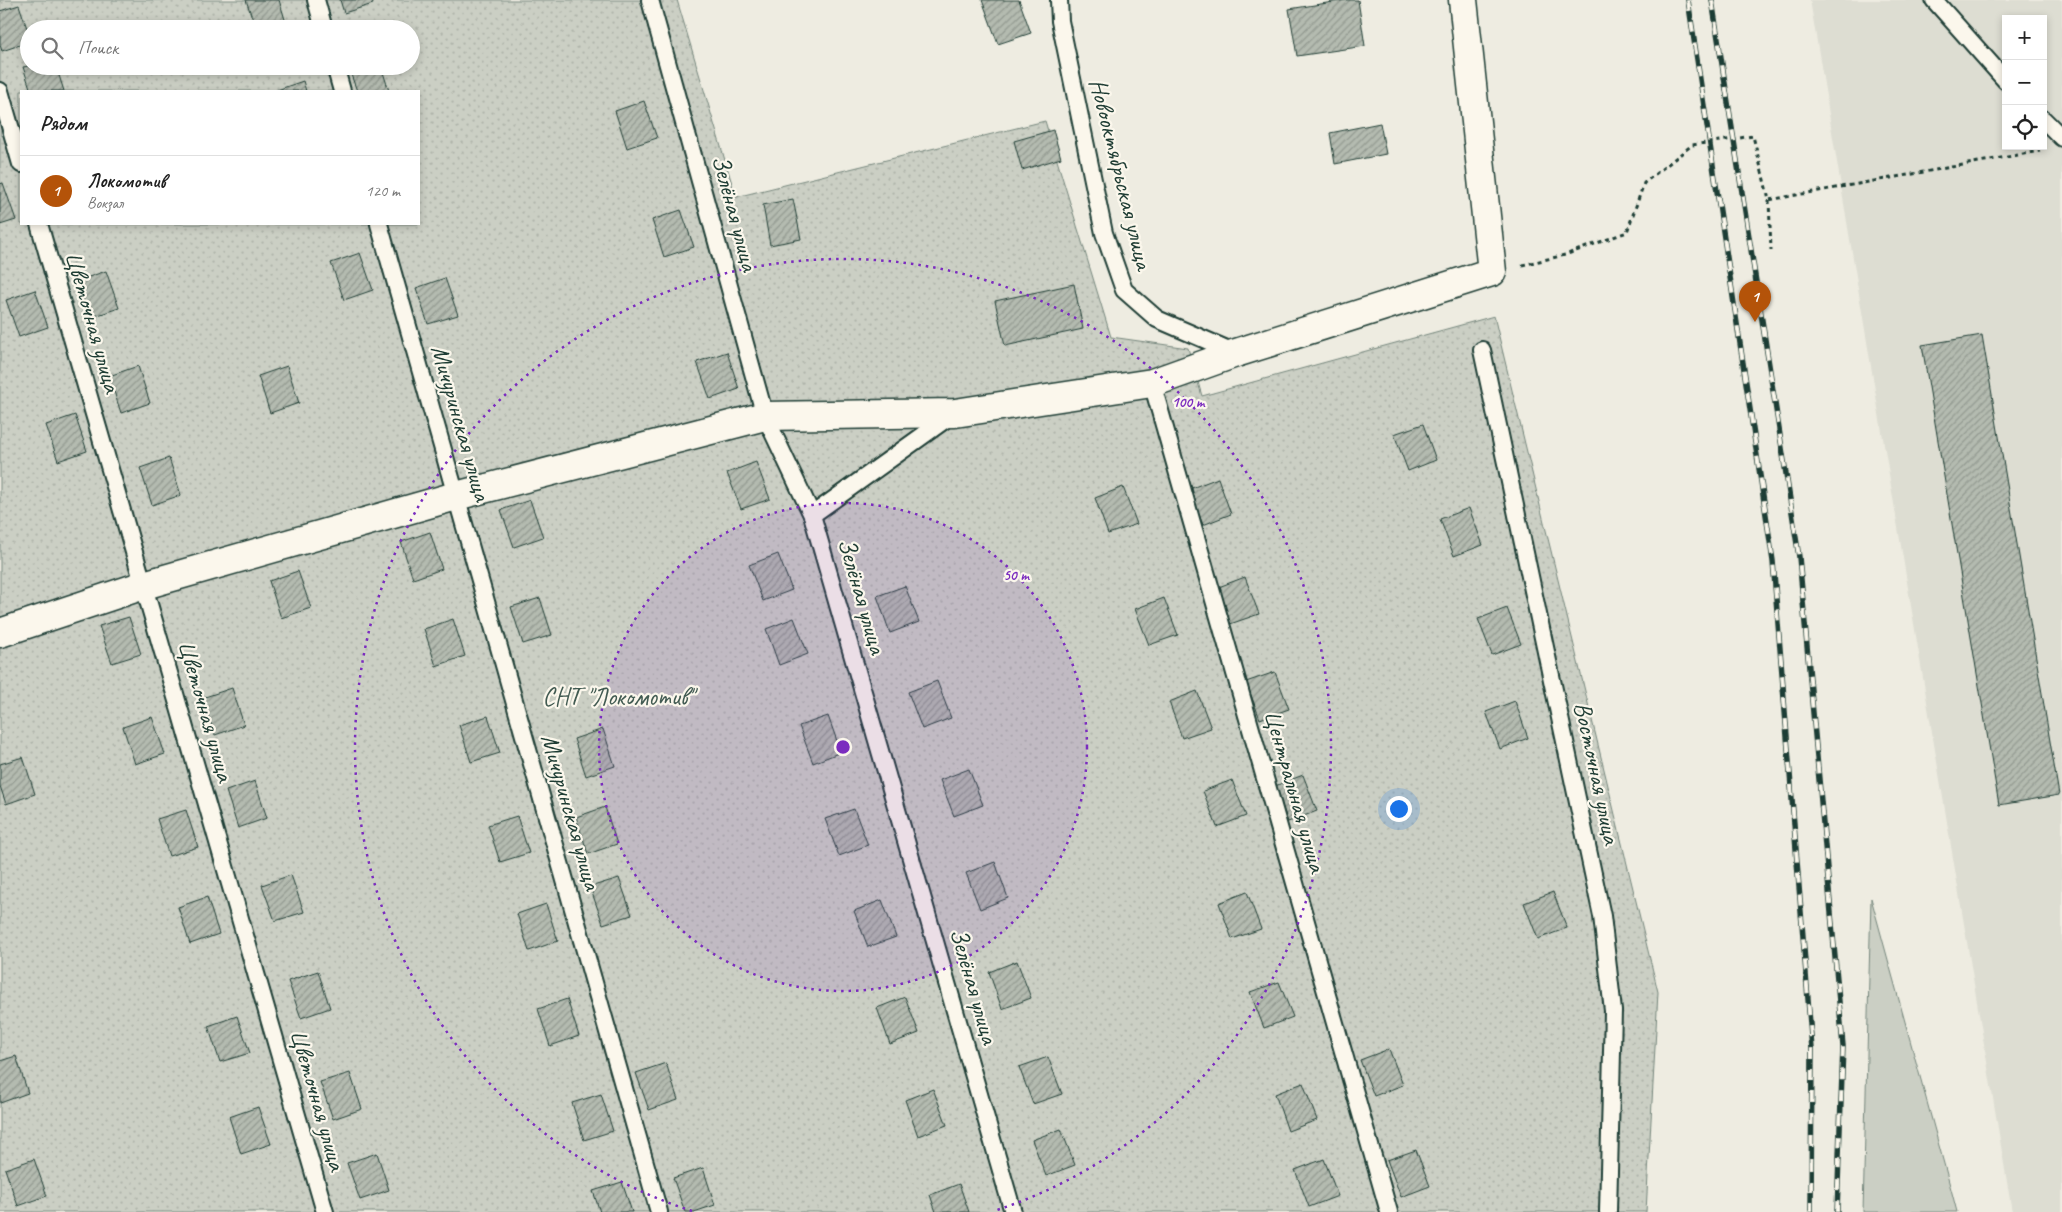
<!DOCTYPE html>
<html lang="ru">
<meta charset="utf-8">
<style>
:root{--surface:#fff;--page:#f2f2f2;--text:#222;--muted:#767676;--line:#e0e0e0;--accent:#b45309}
body{margin:0;font-family:Caveat,sans-serif;background:var(--page);color:var(--text)}
.controls{position:absolute;right:15px;top:15px;display:grid;overflow:hidden;border-radius:0px;box-shadow:0 2px 8px #0003}
.controls button{width:45px;height:45px;display:grid;place-items:center;padding:0;border:0;border-bottom:1px solid var(--line);background:var(--surface);color:var(--text);font:25px sans-serif}
.you{position:absolute;left:1398px;top:808px;width:18px;height:18px;margin:-12px;border:4px solid #fff;border-radius:50%;background:#1a73e8;box-shadow:0 0 0 8px #1a73e833}
.badge{display:grid;place-items:center;width:32px;height:32px;border-radius:50%;background:var(--accent);color:#fff;font-size:16px;font-weight:700}
.pin{position:absolute;translate:-50% -41px;filter:drop-shadow(0 1px 2px #0008)}
.pin::after{content:'';position:absolute;top:26px;width:18px;height:15px;background:inherit;clip-path:polygon(0 0,100% 0,50% 100%)}
.list{margin:0;padding:0;list-style:none}
h2{display:flex;justify-content:space-between;align-items:center;height:65px;margin:0;padding:0 20px;font-size:21px}
h2 small{font-size:16px;font-weight:400;color:var(--muted)}
.list li{display:grid;grid-template-columns:32px 1fr auto;gap:15px;align-items:center;box-sizing:border-box;height:70px;padding:0 20px;border-top:1px solid var(--line)}
.list b{display:block;font-size:19px;white-space:nowrap}
.list p{margin:0;font-size:16px;white-space:nowrap;color:var(--muted)}
.list em{font-size:16px;font-style:normal;color:var(--muted)}
.icon{flex:none;width:28px;height:28px;fill:none;stroke:currentColor;stroke-width:2;stroke-linecap:round;stroke-linejoin:round}
.map{position:relative;flex:none;width:2062px;height:1212px;overflow:hidden}
.search{position:absolute;background:var(--surface);box-shadow:0 2px 8px #0003;left:20px;top:20px;width:400px;height:55px;display:flex;align-items:center;gap:12px;box-sizing:border-box;padding:0 18px;border-radius:28px;color:var(--muted);font-size:19px}
.panel{position:absolute;background:var(--surface);box-shadow:0 2px 8px #0003;left:20px;top:90px;width:400px;height:135px;border-radius:0px}
.map>svg:first-child{display:block}
</style>
<div class="map">
<svg width="2062" height="1212" viewBox="0 0 2062 1212">
<defs>
<pattern id="garden-dots" width="8" height="8" patternUnits="userSpaceOnUse" patternTransform="scale(1.25)"><rect width="8" height="8" fill="#cbcfc4"/><path d="M2 2h.1M6 6h.1" fill="none" stroke="#aeb3a9" stroke-width="1.8" stroke-linecap="round"/></pattern>
<pattern id="building-hatch" width="6" height="6" patternUnits="userSpaceOnUse" patternTransform="scale(1.25)"><rect width="6" height="6" fill="#b4bbb0"/><path d="M-1 1l2-2M0 6l6-6M5 7l2-2" fill="none" stroke="#929990"/></pattern>
</defs>
<rect width="100%" height="100%" fill="#eeece1"/>
<filter id="ink" filterUnits="userSpaceOnUse"><feTurbulence type="fractalNoise" baseFrequency=".02" numOctaves="2"/><feDisplacementMap in="SourceGraphic" scale="10" xChannelSelector="R" yChannelSelector="G"/><feConvolveMatrix kernelMatrix="1 2 1 2 8 2 1 2 1" color-interpolation-filters="sRGB"/></filter>
<g filter="url(#ink)">
<!-- built -->
<path fill="#ddddd2" fill-rule="evenodd" d="M1810,0H2062V1212H2012ZM2006,19H2043V146H2006Z"/>
<!-- green -->
<path fill="#cbcfc4" stroke="#75867c" d="M1871,898L1952,1193L1957,1212H1863Z"/>
<!-- garden -->
<path fill="url(#garden-dots)" stroke="#75867c" fill-rule="evenodd" d="M0,0H677L736,197L1045,121L1111,337L1188,348L1202,396L1494,316L1658,992L1646,1212H0ZM29,29H411V66H29ZM21,91H419V224H21Z"/>
<!-- building -->
<g fill="url(#building-hatch)" stroke="#1f3d34">
<path d="M246,0H279L287,26L279,29H256Z"/>
<path d="M340,0H372L373,4L344,13Z"/>
<path d="M982,0H1019L1031,33L998,44Z"/>
<path d="M1346,0H1358L1365,46L1297,56L1289,9Z"/>
<path d="M19,5L29,34V42L2,51L0,45V11Z"/>
<path d="M29,66H56L64,91H31L23,67Z"/>
<path d="M367,66H381L389,91H357L350,72Z"/>
<path d="M303,81L306,91H274Z"/>
<path d="M644,101L657,138L627,148L615,111Z"/>
<path d="M1380,123L1386,154L1335,164L1330,133Z"/>
<path d="M1053,130L1061,158L1022,170L1014,141Z"/>
<path d="M3,183L16,220L0,225V184Z"/>
<path d="M793,199L801,239L770,245L763,205Z"/>
<path d="M681,210L694,247L664,257L652,220Z"/>
<path d="M360,253L373,290L344,300L331,263Z"/>
<path d="M106,271L119,308L89,318L77,281Z"/>
<path d="M445,278L458,315L428,324L416,288Z"/>
<path d="M1074,284L1083,329L1005,346L995,301Z"/>
<path d="M35,290L48,327L19,337L6,300Z"/>
<path d="M1982,335L2059,795L1999,805L1922,345Z"/>
<path d="M727,352L739,389L710,399L697,362Z"/>
<path d="M138,366L150,403L121,413L109,376Z"/>
<path d="M287,366L299,403L270,413L258,376Z"/>
<path d="M75,415L87,451L58,461L46,425Z"/>
<path d="M1423,424L1436,460L1408,471L1394,434Z"/>
<path d="M169,458L181,495L152,505L140,468Z"/>
<path d="M756,462L770,499L741,509L727,473Z"/>
<path d="M1218,478L1231,514L1203,525L1189,489Z"/>
<path d="M1123,487L1137,524L1108,534L1095,498Z"/>
<path d="M530,500L543,537L514,547L501,510Z"/>
<path d="M1469,508L1483,545L1454,556L1440,519Z"/>
<path d="M430,532L442,569L413,579L401,542Z"/>
<path d="M778,554L792,590L763,601L749,565Z"/>
<path d="M298,571L311,608L281,618L269,581Z"/>
<path d="M1245,577L1259,614L1230,624L1216,588Z"/>
<path d="M905,586L919,622L890,633L877,596Z"/>
<path d="M540,598L552,635L523,644L511,607Z"/>
<path d="M1164,598L1178,635L1149,645L1135,609Z"/>
<path d="M1507,608L1521,644L1492,655L1478,619Z"/>
<path d="M129,617L141,654L112,663L99,626Z"/>
<path d="M794,618L808,654L779,665L766,629Z"/>
<path d="M453,619L465,656L436,666L424,629Z"/>
<path d="M1275,672L1289,709L1260,719L1246,682Z"/>
<path d="M937,681L951,718L922,729L908,692Z"/>
<path d="M232,688L244,725L215,735L202,698Z"/>
<path d="M1197,691L1211,728L1182,738L1169,702Z"/>
<path d="M1515,701L1528,738L1500,749L1486,712Z"/>
<path d="M488,716L500,753L471,762L459,725Z"/>
<path d="M828,716L841,752L813,763L799,726Z"/>
<path d="M152,717L165,754L135,764L123,727Z"/>
<path d="M603,729L615,766L586,776L574,739Z"/>
<path d="M23,757L35,794L6,804L0,786V764Z"/>
<path d="M969,769L983,805L954,816L940,780Z"/>
<path d="M1303,775L1317,811L1288,822L1275,786Z"/>
<path d="M1232,780L1246,816L1217,827L1203,791Z"/>
<path d="M255,781L267,818L238,828L226,791Z"/>
<path d="M605,807L617,844L588,854L576,817Z"/>
<path d="M854,809L868,845L839,856L825,819Z"/>
<path d="M186,810L198,847L169,856L157,819Z"/>
<path d="M517,816L529,853L500,862L488,825Z"/>
<path d="M995,862L1008,898L980,909L966,873Z"/>
<path d="M291,875L304,912L275,921L262,885Z"/>
<path d="M619,878L632,915L603,924L590,887Z"/>
<path d="M1247,892L1261,929L1232,939L1219,903Z"/>
<path d="M1553,892L1567,928L1538,939L1524,903Z"/>
<path d="M207,897L219,934L190,944L178,907Z"/>
<path d="M882,900L896,937L868,947L854,911Z"/>
<path d="M546,904L558,941L529,951L517,914Z"/>
<path d="M1017,961L1031,998L1002,1009L989,972Z"/>
<path d="M318,971L330,1008L301,1018L288,981Z"/>
<path d="M1279,982L1293,1017L1264,1028L1250,992Z"/>
<path d="M905,997L919,1033L890,1044L877,1008Z"/>
<path d="M567,999L579,1036L550,1046L538,1009Z"/>
<path d="M237,1016L250,1053L220,1062L208,1026Z"/>
<path d="M1389,1049L1403,1085L1374,1096L1360,1060Z"/>
<path d="M16,1056L28,1093L0,1103V1061Z"/>
<path d="M1048,1057L1062,1094L1033,1104L1019,1067Z"/>
<path d="M666,1063L678,1100L649,1110L636,1073Z"/>
<path d="M350,1073L362,1109L333,1119L320,1082Z"/>
<path d="M1303,1083L1317,1120L1288,1131L1275,1094Z"/>
<path d="M933,1089L947,1125L918,1136L905,1100Z"/>
<path d="M601,1094L613,1131L584,1140L572,1103Z"/>
<path d="M258,1107L271,1144L241,1154L229,1117Z"/>
<path d="M1061,1129L1075,1165L1046,1176L1032,1140Z"/>
<path d="M1416,1150L1430,1186L1401,1197L1387,1160Z"/>
<path d="M377,1153L389,1190L360,1200L347,1163Z"/>
<path d="M34,1159L47,1196L18,1206L5,1169Z"/>
<path d="M1324,1159L1338,1196L1309,1207L1295,1170Z"/>
<path d="M703,1168L715,1205L694,1212H685L673,1178Z"/>
<path d="M622,1182L632,1212H600L593,1191Z"/>
<path d="M959,1184L969,1212H936L930,1195Z"/>
</g>
<g fill="none" stroke-linecap="round" stroke-linejoin="round">
<!-- service casing -->
<g stroke="#1f3d34" stroke-width="20">
<g id="service">
<path d="M316,0L324,29"/>
<path d="M650,0L765,416L812,515L1013,1212"/>
<path d="M1059,0L1060,21L1104,233L1124,290L1157,319L1236,353"/>
<path d="M1934,0L2006,81"/>
<path d="M335,66L342,91"/>
<path d="M0,91L21,164"/>
<path d="M2043,119L2062,138"/>
<path d="M39,224L325,1212"/>
<path d="M379,224L659,1212"/>
<path d="M1482,350L1602,916L1613,1011L1608,1212"/>
<path d="M1152,383L1389,1212"/>
<path d="M812,515L953,414"/>
</g>
</g>
<!-- minor casing -->
<g stroke="#1f3d34" stroke-width="31">
<path id="minor" d="M0,633L144,585L456,496L765,416L955,413L1152,383L1236,353L1492,272L1463,0"/>
</g>
<!-- path -->
<g stroke="#1f3d34" stroke-width="3" stroke-dasharray="4 4" stroke-linecap="butt">
<path d="M1769,200L1771,250"/>
<path d="M1522,265L1565,255L1627,232L1644,183L1692,145L1753,136L1769,200L2040,151"/>
</g>
<!-- service -->
<use href="#service" stroke="#fbf7ec" stroke-width="16"/>
<!-- minor -->
<use href="#minor" stroke="#fbf7ec" stroke-width="28"/>
<!-- rail casing -->
<g stroke="#1f3d34" stroke-width="5.5">
<g id="rail">
<path d="M1688,0L1773,561L1812,1049L1811,1212"/>
<path d="M1712,0L1799,557L1843,1046L1837,1212"/>
</g>
</g>
<!-- rail -->
<use href="#rail" stroke="#fbf7ec" stroke-width="4" stroke-dasharray="11" stroke-linecap="butt"/>
</g>
</g>
<!-- distance rings -->
<circle cx="843" cy="747" r="244" fill="#7b2cbf" fill-opacity=".12"/>
<g fill="none" stroke="#7b2cbf" stroke-width="2.5" stroke-dasharray="2.5 5">
<circle cx="843" cy="747" r="244"/>
<path d="M692 1211A488 488 0 1 1 994 1211"/>
</g>
<g text-anchor="middle" dominant-baseline="central" stroke-width="4.5" stroke-linejoin="round" paint-order="stroke">
<!-- street labels -->
<g font-size="25" fill="#1f3d34" stroke="#fbf7ec">
<text transform="translate(1121 174) rotate(76)">Новооктябрьская улица</text>
<text transform="translate(735 213) rotate(75)">Зелёная улица</text>
<text transform="translate(93 322) rotate(74)">Цветочная улица</text>
<text transform="translate(461 423) rotate(74)">Мичуринская улица</text>
<text transform="translate(862 596) rotate(74)">Зелёная улица</text>
<text transform="translate(206 711) rotate(74)">Цветочная улица</text>
<text transform="translate(1597 773) rotate(78)">Восточная улица</text>
<text transform="translate(1295 791) rotate(74)">Центральная улица</text>
<text transform="translate(571 812) rotate(74)">Мичуринская улица</text>
<text transform="translate(974 986) rotate(74)">Зелёная улица</text>
<text transform="translate(318 1100) rotate(74)">Цветочная улица</text>
</g>
<!-- park labels -->
<g font-size="25" fill="#415a51" stroke="#fbf7ec">
<text x="618" y="697">СНТ "Локомотив"</text>
</g>
</g>
<circle cx="843" cy="747" r="8" fill="#7b2cbf" stroke="#fbf7ec" stroke-width="2.5"/>
<g font-size="15" text-anchor="middle" font-weight="bold" fill="#7b2cbf" stroke="#fbf7ec" stroke-width="4.5" stroke-linejoin="round" paint-order="stroke">
<text x="1188" y="407">100 m</text>
<text x="1016" y="580">50 m</text>
</g>
</svg>
<div class="controls">
<button>+</button>
<button>−</button>
<button><svg class="icon" aria-label="locate" viewBox="0 0 24 24"><circle cx="12" cy="12" r="6"/><path d="M12 2v4M12 18v4M2 12h4M18 12h4"/></svg></button>
</div>
<div class="you"></div>
<div class="pin badge" style="left:1755px;top:322px">1</div>
<div class="search"><svg class="icon" aria-label="search" viewBox="0 0 24 24"><circle cx="10" cy="10" r="6"/><path d="M15 15l6 6"/></svg>Поиск</div>
<section class="panel">
<h2>Рядом<small></small></h2>
<ul class="list">
<li><span class="badge">1</span><div><b>Локомотив</b><p>Вокзал</p></div><em>120 m</em></li>
</ul>
</section>
</div>
